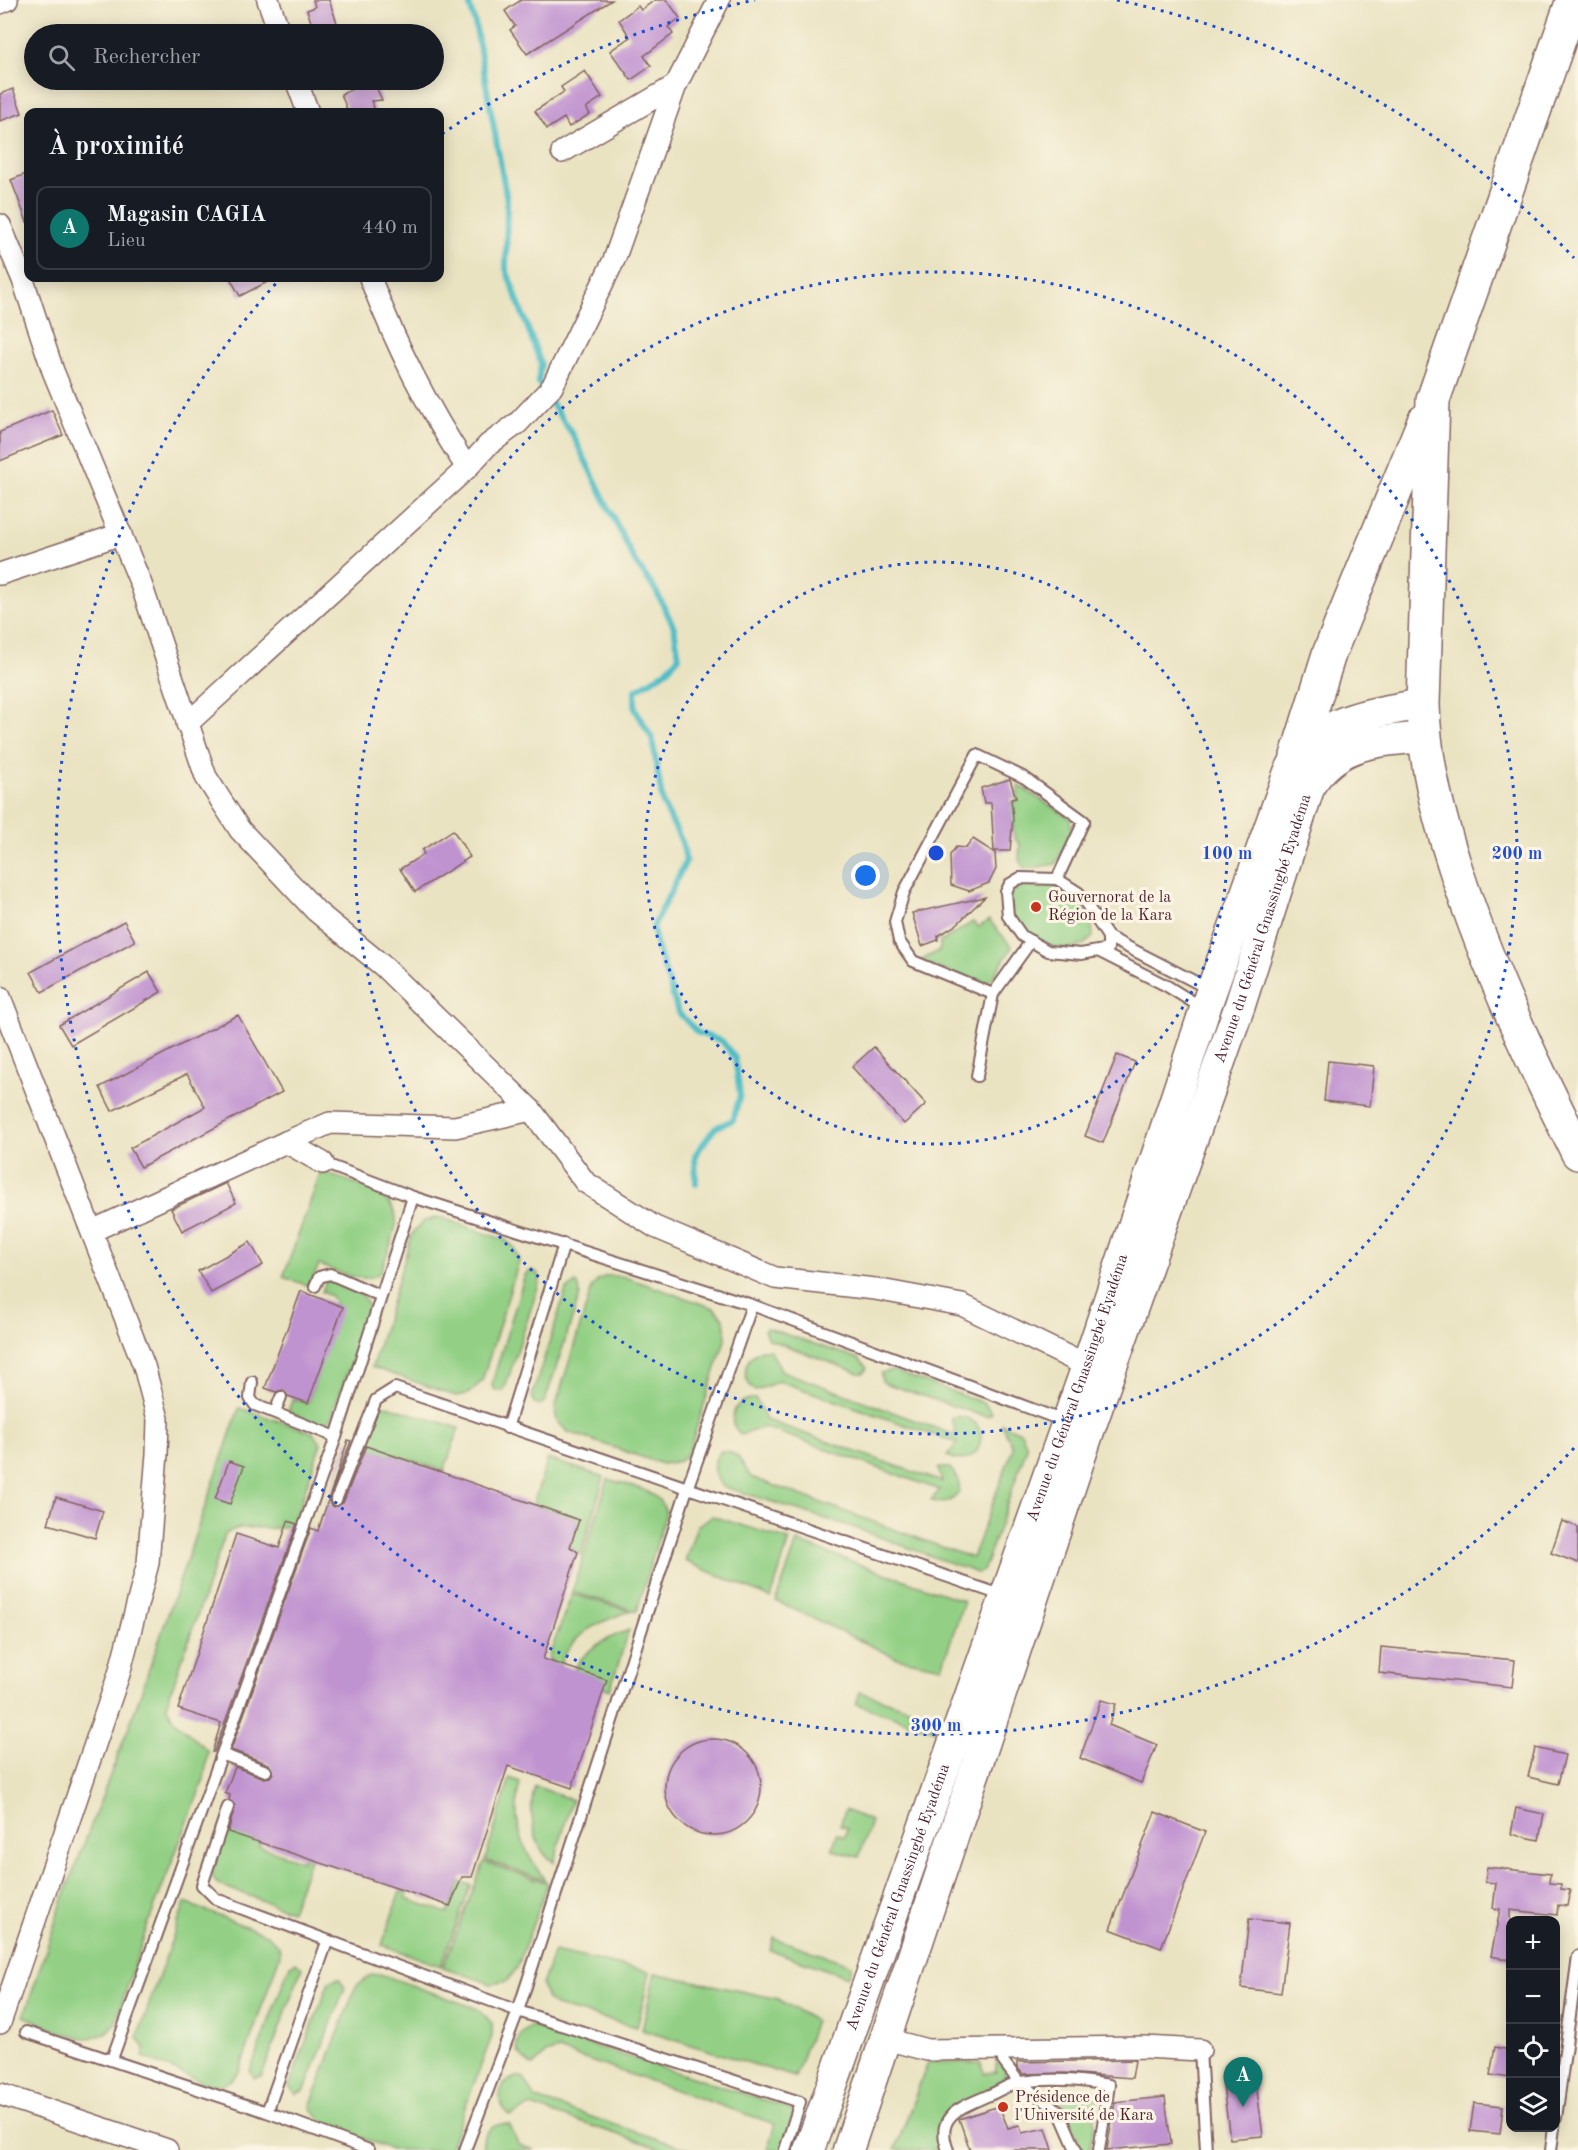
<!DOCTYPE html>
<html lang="fr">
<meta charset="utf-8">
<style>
:root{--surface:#171b24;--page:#242831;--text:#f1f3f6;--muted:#9ea1a6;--line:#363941;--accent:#0f766e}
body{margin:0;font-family:"Old Standard TT",serif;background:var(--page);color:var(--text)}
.controls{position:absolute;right:18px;bottom:18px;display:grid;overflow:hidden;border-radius:12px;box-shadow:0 3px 15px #0003}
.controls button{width:54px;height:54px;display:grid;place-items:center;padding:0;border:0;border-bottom:2px solid var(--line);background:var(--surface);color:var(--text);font:30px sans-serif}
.you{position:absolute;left:866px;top:876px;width:21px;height:21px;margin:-15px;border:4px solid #fff;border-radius:50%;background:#1a73e8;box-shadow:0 0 0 9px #1a73e833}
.badge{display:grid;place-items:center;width:39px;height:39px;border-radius:50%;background:var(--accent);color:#fff;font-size:20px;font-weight:700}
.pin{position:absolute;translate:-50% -50px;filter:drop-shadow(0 2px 3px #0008)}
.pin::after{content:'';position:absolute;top:32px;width:21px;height:18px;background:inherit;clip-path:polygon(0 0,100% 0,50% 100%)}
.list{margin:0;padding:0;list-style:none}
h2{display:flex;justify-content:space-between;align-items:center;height:78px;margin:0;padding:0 24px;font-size:26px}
h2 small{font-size:20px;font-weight:400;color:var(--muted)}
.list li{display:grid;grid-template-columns:39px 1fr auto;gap:18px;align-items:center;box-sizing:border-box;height:84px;margin:0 12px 12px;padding:0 12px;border:2px solid var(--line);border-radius:12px}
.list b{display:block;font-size:22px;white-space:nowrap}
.list p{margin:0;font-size:20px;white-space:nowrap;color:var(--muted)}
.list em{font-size:20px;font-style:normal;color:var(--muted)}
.icon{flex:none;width:33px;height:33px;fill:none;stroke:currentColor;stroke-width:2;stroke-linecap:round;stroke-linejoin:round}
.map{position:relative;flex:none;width:1578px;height:2150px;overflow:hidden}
.search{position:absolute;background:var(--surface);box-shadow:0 3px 15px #0003;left:24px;top:24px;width:420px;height:66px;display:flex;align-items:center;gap:15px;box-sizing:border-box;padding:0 21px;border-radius:33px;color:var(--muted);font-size:22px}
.panel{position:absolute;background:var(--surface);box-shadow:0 3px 15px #0003;left:24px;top:108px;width:420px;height:174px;border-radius:12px}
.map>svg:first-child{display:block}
</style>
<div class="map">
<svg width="1578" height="2150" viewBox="0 0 1578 2150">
<rect width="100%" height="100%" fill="#fcf5e5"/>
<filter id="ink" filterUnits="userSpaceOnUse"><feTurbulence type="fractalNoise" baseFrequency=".0167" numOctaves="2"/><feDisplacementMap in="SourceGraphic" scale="12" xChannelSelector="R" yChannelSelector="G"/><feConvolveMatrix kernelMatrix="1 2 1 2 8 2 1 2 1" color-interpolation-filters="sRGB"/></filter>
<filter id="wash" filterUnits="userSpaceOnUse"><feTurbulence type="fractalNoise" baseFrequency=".008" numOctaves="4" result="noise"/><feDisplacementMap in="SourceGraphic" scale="24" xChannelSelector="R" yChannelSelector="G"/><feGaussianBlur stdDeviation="1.35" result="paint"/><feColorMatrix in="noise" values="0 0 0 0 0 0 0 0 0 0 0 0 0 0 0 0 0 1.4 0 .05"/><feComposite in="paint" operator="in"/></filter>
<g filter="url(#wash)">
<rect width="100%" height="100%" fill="#eae3c2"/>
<!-- green -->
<g fill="#93d085" stroke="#6e7858" stroke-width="1.5">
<path d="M1019,786L1070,818L1072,831L1056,864L1025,869L1019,860L1020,844L1015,839L1009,803L1017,801Z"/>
<path d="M1041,882C1070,889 1092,905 1093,937C1088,941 1083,946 1077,947C1054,954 1014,933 1009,908C1008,904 1010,897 1010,893L1021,886Z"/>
<path d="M989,920L1012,947L992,979L978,984L920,961L940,950V942L973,922L979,927Z"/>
<path d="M321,1172C344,1180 400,1192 396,1224C394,1240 385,1258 380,1273C362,1286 338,1271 319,1265L309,1286L283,1277Z"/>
<path d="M439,1217L505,1240L514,1247L519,1261L482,1381L468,1394L456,1396L372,1367L412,1234L424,1221Z"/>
<path d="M532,1270L539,1274L540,1281L506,1385L503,1390L496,1391L492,1386L493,1380L525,1275Z"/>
<path d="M606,1276H622L714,1308L724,1319L726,1337L689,1451L680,1461L662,1464L568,1432L557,1421L555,1408L592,1287L598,1280Z"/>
<path d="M326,1280C348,1287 368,1287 369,1315L332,1415L329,1421L318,1424L290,1413L289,1408L293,1399L308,1403L339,1310L331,1296L322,1292Z"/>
<path d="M576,1283L579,1286L580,1295L545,1401L540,1405L534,1403L532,1396L566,1290Z"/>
<path d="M767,1328L859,1359L867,1368L864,1373H858L768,1339L764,1330Z"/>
<path d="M762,1350H770L782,1371L957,1436L951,1417C996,1410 986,1475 947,1456L957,1443L779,1381L755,1391C740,1377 743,1358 762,1350Z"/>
<path d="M891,1370L984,1403L992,1413L988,1416L977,1414L887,1384L882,1381L881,1373Z"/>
<path d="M749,1399H756L766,1420L942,1482L938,1468H950L959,1480V1492C951,1503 943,1505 931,1500L940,1490L764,1427L741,1435C727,1422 731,1405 749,1399Z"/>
<path d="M384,1405L459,1428L444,1471L393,1454L382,1483L359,1467L357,1457L378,1408Z"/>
<path d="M239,1408L312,1432L321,1443L295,1520C276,1539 245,1517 225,1535L166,1706L175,1721L208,1751L204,1779L148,1924L115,2024C92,2054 52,2027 24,2016L64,1896L134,1713Z"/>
<path d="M1002,1424L1021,1432L1027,1447L986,1564L983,1571L977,1573L855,1528L722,1486C712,1474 710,1464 721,1451C740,1451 741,1464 751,1477L972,1558L1013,1448Z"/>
<path d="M548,1459L604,1477L581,1555L570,1546L579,1520L533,1504Z"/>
<path d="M608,1479C629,1486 658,1488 666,1512L637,1611L572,1592Z"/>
<path d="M712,1516L789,1540L771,1598L685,1561L697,1526Z"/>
<path d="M797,1542L964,1601L942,1667L897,1658L776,1601Z"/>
<path d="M572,1594L631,1611C595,1623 573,1632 557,1670L550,1668L552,1661L548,1659Z"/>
<path d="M629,1630L610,1690L572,1675C582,1649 605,1639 629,1630Z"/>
<path d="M860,1692L938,1718L934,1730L856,1704Z"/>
<path d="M510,1778L520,1782C510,1819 522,1851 545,1880L485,1860Z"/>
<path d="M535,1786L572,1800L554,1862C532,1850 528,1808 535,1786Z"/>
<path d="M237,1802L262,1838L259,1846L302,1861L304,1857L310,1859L291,1911L219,1885L213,1879L212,1871Z"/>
<path d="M845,1810L871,1821L859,1857L832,1850L837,1834L845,1837L847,1828L840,1825Z"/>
<path d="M484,1862L548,1883L517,1968L507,1981L491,1984L443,1967Z"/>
<path d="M460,1882L471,1885L441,1966L382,1945L400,1891L408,1893L406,1899L448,1913Z"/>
<path d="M185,1903L266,1934L279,1946L280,1955L239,2072L231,2080L222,2085L207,2084L143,2057L145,2048L137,2038Z"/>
<path d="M774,1938L852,1965L848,1977L770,1950Z"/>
<path d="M554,1951L650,1972L637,2027L555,2006L547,1999L542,1985Z"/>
<path d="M296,1962L302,1968L262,2076L254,2078L250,2071L290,1965Z"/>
<path d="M655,1973L778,1999L815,2021L795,2077L642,2030Z"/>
<path d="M380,1974L478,2009L492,2023V2036L449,2150H394L324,2124L313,2111L311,2104L356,1986L371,1975Z"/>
<path d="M339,1978L345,1988L305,2090L296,2094L289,2086L329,1982Z"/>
<path d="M531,2026L786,2107L793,2113L782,2150H767L775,2124L558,2050L545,2054L533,2066C513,2053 510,2041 531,2026Z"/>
<path d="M928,2062L981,2063L984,2073L996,2072V2063L1003,2064L1006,2078L1003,2085L950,2107C938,2121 939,2133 943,2150H895Z"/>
<path d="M517,2077L524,2078L534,2098L691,2150H665L531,2106L510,2116C494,2104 497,2083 517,2077Z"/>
<path d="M1093,2090L1098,2097L1090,2150H1082L1065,2105L1044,2094L1045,2091Z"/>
<path d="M501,2124H509L519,2145L535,2150H483C481,2136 488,2127 501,2124Z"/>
</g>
<!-- water -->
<g fill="#4fbdc5" stroke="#4c6e78" stroke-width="1.5" fill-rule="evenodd">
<path d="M713,1746C803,1764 721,1873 678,1805C660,1776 687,1750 713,1746ZM716,1758L732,1766L740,1785L734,1803L719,1813L699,1810L687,1797L686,1777L697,1762Z"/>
<circle cx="712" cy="1784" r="21"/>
</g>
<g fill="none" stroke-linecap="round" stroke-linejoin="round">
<!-- stream -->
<g stroke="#4fbdc5" stroke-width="6">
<path d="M468,0L475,23L507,200L506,269L541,364L538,382L543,390"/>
<path d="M548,398L573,435L634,560L656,591L674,627L679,657L666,671L635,691V709L652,738L663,804L682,842L686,861L653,927L656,943L678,1012L698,1033L722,1041L735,1058L740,1095L733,1120L715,1128L695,1155L696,1184"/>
</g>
</g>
<g id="blocks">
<!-- building -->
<g fill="#bf92d0">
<path d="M313,0H329L341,34H315L307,10L315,7Z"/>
<path d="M521,0H612L527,54L510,30L515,26L505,11Z"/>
<path d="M655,0H667L680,18L668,27L673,34L644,56L651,66L631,80L610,51L630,37L619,20L638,6L641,10Z"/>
<path d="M585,71L602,97L586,108L590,114L569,127L564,118L547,129L535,111L564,92L561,87Z"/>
<path d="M373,80L382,100L371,101L376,112H348L341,94Z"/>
<path d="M13,89L22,113L0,121V94Z"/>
<path d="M28,173V221L27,222L11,180Z"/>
<path d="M230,278H275L240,296Z"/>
<path d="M52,410L63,435L0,461V432Z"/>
<path d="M1010,779L1016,798L1011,799L1013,818L1010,851H994L991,803H984L981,788Z"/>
<path d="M453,830L470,857L415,892L400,869L424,854L422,850Z"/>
<path d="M973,839L995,853L996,869L989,883L969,891L951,885L950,855L956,847L966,848Z"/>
<path d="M985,897L956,925L938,936V940L922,946L912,913Z"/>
<path d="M124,921L135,941L42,992L31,972Z"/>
<path d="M149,972L161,992L71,1045L59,1025Z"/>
<path d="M238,1015L282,1092L141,1167L130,1148L205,1107L187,1074L112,1111L100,1087Z"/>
<path d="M874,1047L926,1104L904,1124L852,1067Z"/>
<path d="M1117,1055L1135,1062L1103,1143L1085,1136Z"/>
<path d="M1328,1061L1374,1066L1370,1106L1324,1101Z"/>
<path d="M226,1183L236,1203L182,1231L171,1209Z"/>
<path d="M250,1242L263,1265L211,1293L198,1271Z"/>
<path d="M301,1291L343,1307L308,1403L288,1396L283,1390L276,1392L265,1388Z"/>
<path d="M348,1440L351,1441L329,1498L330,1504L334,1507L343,1503L366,1446L579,1520L570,1547L578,1552L543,1659L607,1680L572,1788L508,1766L472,1877H462L450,1906L228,1832L235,1806L229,1800L230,1795L225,1793L235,1767L264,1778L270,1777L273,1773L269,1764L231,1750L311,1528L318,1531Z"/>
<path d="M229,1461L244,1466L230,1504L215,1499Z"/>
<path d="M56,1497L103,1511L95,1538L48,1524Z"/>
<path d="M288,1521L297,1524L214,1752H212L221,1723L178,1709L236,1534L279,1548Z"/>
<path d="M1562,1521L1578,1527V1563L1551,1553Z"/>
<path d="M1381,1647L1515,1660L1512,1687L1379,1673Z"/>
<path d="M1101,1700L1116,1704L1109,1725L1157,1745L1141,1783L1080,1758Z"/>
<circle cx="713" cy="1787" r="48"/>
<path d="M1535,1748L1565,1755L1558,1784L1528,1777Z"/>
<path d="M1516,1808L1544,1814L1539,1840L1511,1834Z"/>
<path d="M1155,1812L1205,1832L1161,1948L1110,1929Z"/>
<path d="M1487,1867L1550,1874L1549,1883L1561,1884V1889L1570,1890L1567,1906L1558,1905L1557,1915L1510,1910V1960L1491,1956L1500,1909L1493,1908L1496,1883L1485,1882Z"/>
<path d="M1249,1919L1290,1923L1281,1993L1241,1988Z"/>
<path d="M1495,2047L1510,2050V2078L1490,2075Z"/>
<path d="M1135,2060L1132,2078L1065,2073L1023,2074L1017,2067V2062Z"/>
<path d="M1255,2075L1263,2136L1230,2139L1222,2078Z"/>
<path d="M1165,2097L1171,2144L1107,2150L1115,2102Z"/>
<path d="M1474,2103L1503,2106L1500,2134L1470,2131Z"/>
<path d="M999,2106L1008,2128L1019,2125L1022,2133L1046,2128L1053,2150H970L959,2119Z"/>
</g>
</g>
</g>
<g filter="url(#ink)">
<use href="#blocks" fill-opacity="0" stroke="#826460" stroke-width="1.5"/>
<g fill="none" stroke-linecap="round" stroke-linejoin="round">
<!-- lane casing -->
<g stroke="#826460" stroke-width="14">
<g id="lane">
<path d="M1108,937L1211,990"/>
<path d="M1031,941L993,994L913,961L899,941L895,922L904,892L977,755L1025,778L1084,821L1057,879"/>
<path d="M1098,951L1108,949V937L1079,893L1057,879L1020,878L1010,884L1006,892L1008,916L1022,936L1048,951L1081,954L1098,951L1167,986L1204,1009"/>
<path d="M977,1076L993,994"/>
<path d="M323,1163L413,1197L752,1305L1064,1421"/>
<path d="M315,1286L319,1277L330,1274L381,1296"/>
<path d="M252,1382L250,1398L255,1405L336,1437"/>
<path d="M275,1412L281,1397"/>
<path d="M507,1428L564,1244"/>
<path d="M336,1500L376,1400L395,1388L1004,1596"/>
<path d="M224,1755L266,1771"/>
<path d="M228,1807L202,1885L216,1899L518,2011L800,2102L785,2150"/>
<path d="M26,2032L267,2112L369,2150"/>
<path d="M1004,2049L1003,2061L1019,2082L1059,2111L1076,2150"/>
<path d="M1200,2050L1206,2150"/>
<path d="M112,2059L336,1437L413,1197"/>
<path d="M267,2112L327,1942"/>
<path d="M1556,2118L1578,1956"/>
<path d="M465,2150L518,2011L687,1489L752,1305"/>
<path d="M948,2150C934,2115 961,2108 987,2096C998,2092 1010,2083 1021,2082C1049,2078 1081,2080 1109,2085L1099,2150"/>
<path d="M1551,2150L1554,2128"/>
</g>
</g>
<!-- street casing -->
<g stroke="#826460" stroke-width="24">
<g id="street">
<path d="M268,0L280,34"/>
<path d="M0,3L7,0"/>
<path d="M296,80L308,112"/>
<path d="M562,152L676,85"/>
<path d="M0,225L23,280L53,371L141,584L206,777L240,830L316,911L383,966L531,1110L585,1182L655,1227L775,1278L875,1289L962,1305L1087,1366"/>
<path d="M370,278C398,349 425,403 467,468"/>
<path d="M0,574L121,534"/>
<path d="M187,724L467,468L488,445L518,423L552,387L614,260L676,85L719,0"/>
<path d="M0,997L144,1366L158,1419L157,1454L148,1563L119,1674L0,2023"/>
<path d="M286,1142L330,1123L455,1127L531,1110"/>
<path d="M92,1231L286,1142L323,1163"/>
<path d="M886,2039L927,2050L1144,2047L1200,2050"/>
<path d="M0,2094L167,2150"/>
</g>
</g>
<!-- secondary casing -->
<g stroke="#826460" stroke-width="33">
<g id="secondary">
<path id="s1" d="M809,2150L1087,1366L1205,1009L1289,772C1316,717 1369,714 1423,704"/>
<path id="s2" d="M848,2150L1089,1431L1240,1005L1310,785C1339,741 1376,742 1423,737"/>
</g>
</g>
<!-- highway casing -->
<g stroke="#826460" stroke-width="36">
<g id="highway">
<path d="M1573,0L1433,400L1423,704C1424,762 1439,818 1457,873C1489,971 1532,1061 1578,1153"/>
<path d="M1297,756L1329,654L1424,421"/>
</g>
</g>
<!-- lane -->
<use href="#lane" stroke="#fff" stroke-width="10"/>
<!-- street -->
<use href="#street" stroke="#fff" stroke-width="21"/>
<!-- secondary -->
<use href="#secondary" stroke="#fff" stroke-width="30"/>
<!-- highway -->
<use href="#highway" stroke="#fff" stroke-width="33"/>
</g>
</g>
<!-- distance rings -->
<g fill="none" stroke="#1d4ed8" stroke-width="3" stroke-dasharray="3 6">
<circle cx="936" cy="853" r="291"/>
<circle cx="936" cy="853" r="581"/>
<path d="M1574 1448A872 872 0 0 1 278 281M442 134A872 872 0 0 1 755 0M1117 0A872 872 0 0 1 1574 258"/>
</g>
<!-- markers -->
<g fill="#c8321e" stroke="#fcf5e5" stroke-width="2">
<circle cx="1036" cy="907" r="6"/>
<circle cx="1003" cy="2107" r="6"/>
</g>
<g text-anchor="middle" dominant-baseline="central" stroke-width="6" stroke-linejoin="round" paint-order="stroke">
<!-- poi labels -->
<g font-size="16" fill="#4a1f2b" stroke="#fcf5e5" text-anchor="start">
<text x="1048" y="898">Gouvernorat de la<tspan x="1048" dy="18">Région de la Kara</tspan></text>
<text x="1015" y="2098">Présidence de<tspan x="1015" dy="18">l'Université de Kara</tspan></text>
</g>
<!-- street labels -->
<g font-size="16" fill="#4a1f2b" stroke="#fcf5e5">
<text stroke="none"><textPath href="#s2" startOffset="1290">Avenue du Général Gnassingbé Eyadéma</textPath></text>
<text stroke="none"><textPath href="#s1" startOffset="808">Avenue du Général Gnassingbé Eyadéma</textPath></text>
<text stroke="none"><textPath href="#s1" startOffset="268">Avenue du Général Gnassingbé Eyadéma</textPath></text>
</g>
</g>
<circle cx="936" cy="853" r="9" fill="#1d4ed8" stroke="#fcf5e5" stroke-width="3"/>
<g font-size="18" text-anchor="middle" font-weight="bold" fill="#1d4ed8" stroke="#fcf5e5" stroke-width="6" stroke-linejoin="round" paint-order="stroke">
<text x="1227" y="859">100 m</text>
<text x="1517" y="859">200 m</text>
<text x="936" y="1731">300 m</text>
</g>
</svg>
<div class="controls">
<button>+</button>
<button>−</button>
<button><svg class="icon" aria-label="locate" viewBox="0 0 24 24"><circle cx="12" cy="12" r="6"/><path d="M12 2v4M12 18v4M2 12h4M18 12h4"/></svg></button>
<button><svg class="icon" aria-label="layers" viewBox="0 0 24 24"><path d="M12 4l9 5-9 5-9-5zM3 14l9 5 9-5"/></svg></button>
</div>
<div class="you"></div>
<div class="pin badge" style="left:1243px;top:2107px">A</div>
<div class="search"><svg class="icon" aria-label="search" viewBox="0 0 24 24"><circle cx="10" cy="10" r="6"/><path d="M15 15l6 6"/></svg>Rechercher</div>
<section class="panel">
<h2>À proximité<small></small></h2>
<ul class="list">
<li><span class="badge">A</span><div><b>Magasin CAGIA</b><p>Lieu</p></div><em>440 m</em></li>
</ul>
</section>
</div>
